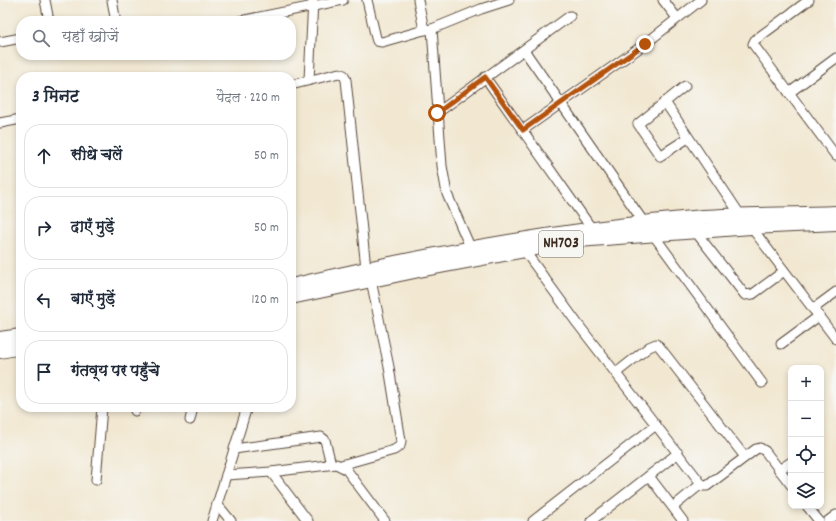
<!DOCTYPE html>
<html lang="hi">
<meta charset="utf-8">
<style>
:root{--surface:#fff;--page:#f2f2f3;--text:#1f2937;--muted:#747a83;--line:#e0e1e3}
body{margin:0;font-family:Dekko,"Playpen Sans Deva",sans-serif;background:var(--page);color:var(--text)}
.controls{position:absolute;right:12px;bottom:12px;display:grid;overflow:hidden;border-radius:8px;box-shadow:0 2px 6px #0003}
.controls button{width:36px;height:36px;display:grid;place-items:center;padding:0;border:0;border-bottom:1px solid var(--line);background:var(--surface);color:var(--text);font:20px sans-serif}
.stop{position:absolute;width:12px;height:12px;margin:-9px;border:3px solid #b45309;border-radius:50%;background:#fff}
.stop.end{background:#b45309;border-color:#fff;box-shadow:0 1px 4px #0008}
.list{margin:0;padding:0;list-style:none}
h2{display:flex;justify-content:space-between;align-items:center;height:52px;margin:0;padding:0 16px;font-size:17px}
h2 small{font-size:13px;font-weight:400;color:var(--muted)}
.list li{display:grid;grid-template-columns:26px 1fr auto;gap:12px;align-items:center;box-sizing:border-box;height:64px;margin:0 8px 8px;padding:0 8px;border:1px solid var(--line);border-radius:16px}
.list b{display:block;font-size:15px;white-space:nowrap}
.list em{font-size:13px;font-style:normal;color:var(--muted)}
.icon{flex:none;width:22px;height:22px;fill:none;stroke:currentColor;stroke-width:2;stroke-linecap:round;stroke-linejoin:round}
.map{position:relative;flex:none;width:836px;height:521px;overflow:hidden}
.search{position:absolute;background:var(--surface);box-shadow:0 2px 6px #0003;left:16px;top:16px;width:280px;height:44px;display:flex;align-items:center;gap:10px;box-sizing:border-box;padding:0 14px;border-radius:16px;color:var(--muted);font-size:15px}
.panel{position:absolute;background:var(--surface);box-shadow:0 2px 6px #0003;left:16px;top:72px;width:280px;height:340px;border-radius:16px}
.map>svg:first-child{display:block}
</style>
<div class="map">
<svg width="836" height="521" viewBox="0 0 836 521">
<rect width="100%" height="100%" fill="#f6f6f2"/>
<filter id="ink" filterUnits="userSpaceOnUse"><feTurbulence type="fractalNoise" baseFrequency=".025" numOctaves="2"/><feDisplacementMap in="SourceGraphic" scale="8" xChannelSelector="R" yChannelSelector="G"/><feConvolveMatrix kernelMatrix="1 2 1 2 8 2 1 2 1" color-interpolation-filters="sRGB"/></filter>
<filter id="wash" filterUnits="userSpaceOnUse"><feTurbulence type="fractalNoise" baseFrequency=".012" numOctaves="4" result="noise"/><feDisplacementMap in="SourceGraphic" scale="16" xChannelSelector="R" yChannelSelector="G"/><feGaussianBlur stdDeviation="0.9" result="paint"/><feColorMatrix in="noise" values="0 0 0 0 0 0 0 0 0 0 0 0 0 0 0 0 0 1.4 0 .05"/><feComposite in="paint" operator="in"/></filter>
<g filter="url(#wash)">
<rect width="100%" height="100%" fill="#f2e8d2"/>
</g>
<g filter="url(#ink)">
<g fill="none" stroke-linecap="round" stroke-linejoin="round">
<!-- minor casing -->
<g stroke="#564639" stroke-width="11">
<g id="minor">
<path d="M45,0L49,21"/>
<path d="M112,0L115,17L113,21"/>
<path d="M367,0L376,38L377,41L382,42L424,30L432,29L481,9L509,0"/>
<path d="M418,0L424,30"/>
<path d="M663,0L677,18"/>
<path d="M809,0L755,40L753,44L836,156"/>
<path d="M240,21L343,0"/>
<path d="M432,29L442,166L447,194L471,249"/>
<path d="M0,42L21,38"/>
<path d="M524,50L645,224"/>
<path d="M485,77L592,229"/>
<path d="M309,80L313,0"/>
<path d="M291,85L339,73L344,75L346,80L366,268"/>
<path d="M685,86L638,124L660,156L688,138"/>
<path d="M789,93L836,58"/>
<path d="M665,102L741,216"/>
<path d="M437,113L570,16"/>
<path d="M0,123L21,119"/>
<path d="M523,130L645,44L701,0"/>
<path d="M751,227L836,339"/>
<path d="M695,231L745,295L753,294L784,271"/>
<path d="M652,233L762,383"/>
<path d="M523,246L524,250L577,323L703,486H707L756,449L760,448L765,451L791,485"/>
<path d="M813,309L836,292"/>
<path d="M781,344L819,316"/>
<path d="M616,373L649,347L656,344L659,346L745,457"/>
<path d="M135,411L136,407"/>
<path d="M190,420L193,407"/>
<path d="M234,449L321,437L325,440L331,464"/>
<path d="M341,465L394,450L400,446L401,441L389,367L371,280"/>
<path d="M779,470L791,462"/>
<path d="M271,472L308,521"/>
<path d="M226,475L271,472L336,464L346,469L385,521"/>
<path d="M649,476L683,521"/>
<path d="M96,480L102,407"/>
<path d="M217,504L231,521"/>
<path d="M807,506L819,521"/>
<path d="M673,507L701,484"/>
<path d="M212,521L247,407"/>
<path d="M533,521L656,425"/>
<path d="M591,521L678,453"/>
<path d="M828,521L836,515"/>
</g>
</g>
<!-- highway casing -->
<g stroke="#564639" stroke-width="16">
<g id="highway">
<path d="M291,286C427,254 564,229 703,217C747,214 792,215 836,213"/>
<path d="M291,297L419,270L578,240L751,227L836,223"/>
<path d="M0,339L21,336"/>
<path d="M0,351L21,347"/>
</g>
</g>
<!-- minor -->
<use href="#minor" stroke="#fff" stroke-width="9"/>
<!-- highway -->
<use href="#highway" stroke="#fff" stroke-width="14"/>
</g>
</g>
<g fill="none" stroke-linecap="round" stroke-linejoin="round" filter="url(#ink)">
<!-- route -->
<path stroke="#b45309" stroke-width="5" d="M437,113L485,77L523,130L645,44"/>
</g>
<g text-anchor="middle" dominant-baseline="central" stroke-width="4" stroke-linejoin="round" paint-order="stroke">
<!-- shield labels -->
<rect fill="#f6f6f2" stroke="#73675e" stroke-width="1" x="539" y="231" width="44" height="26" rx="3"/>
<g font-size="15" font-weight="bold" fill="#3b2a1e">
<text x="561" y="244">NH703</text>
</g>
</g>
</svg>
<div class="controls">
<button>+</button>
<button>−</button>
<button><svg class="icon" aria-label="locate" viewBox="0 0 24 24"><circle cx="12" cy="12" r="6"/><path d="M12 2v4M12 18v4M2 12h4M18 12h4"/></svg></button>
<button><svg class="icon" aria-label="layers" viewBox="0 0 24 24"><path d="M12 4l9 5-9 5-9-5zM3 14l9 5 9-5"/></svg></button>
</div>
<div class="stop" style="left:437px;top:113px"></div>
<div class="stop end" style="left:645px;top:44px"></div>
<div class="search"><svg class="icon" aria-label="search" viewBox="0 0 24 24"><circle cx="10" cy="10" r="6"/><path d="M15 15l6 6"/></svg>यहाँ खोजें</div>
<section class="panel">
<h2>3 मिनट<small>पैदल · 220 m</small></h2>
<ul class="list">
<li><svg class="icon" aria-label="ahead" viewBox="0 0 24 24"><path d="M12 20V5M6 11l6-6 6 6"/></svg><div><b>सीधे चलें</b></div><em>50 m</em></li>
<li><svg class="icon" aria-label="right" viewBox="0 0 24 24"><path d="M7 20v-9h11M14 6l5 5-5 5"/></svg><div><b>दाएँ मुड़ें</b></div><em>50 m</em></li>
<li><svg class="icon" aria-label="left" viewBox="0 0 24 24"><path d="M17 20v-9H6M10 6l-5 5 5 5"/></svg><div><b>बाएँ मुड़ें</b></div><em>120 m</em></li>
<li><svg class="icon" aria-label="arrive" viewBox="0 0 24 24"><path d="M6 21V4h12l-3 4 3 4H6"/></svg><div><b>गंतव्य पर पहुँचे</b></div></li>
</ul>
</section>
</div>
